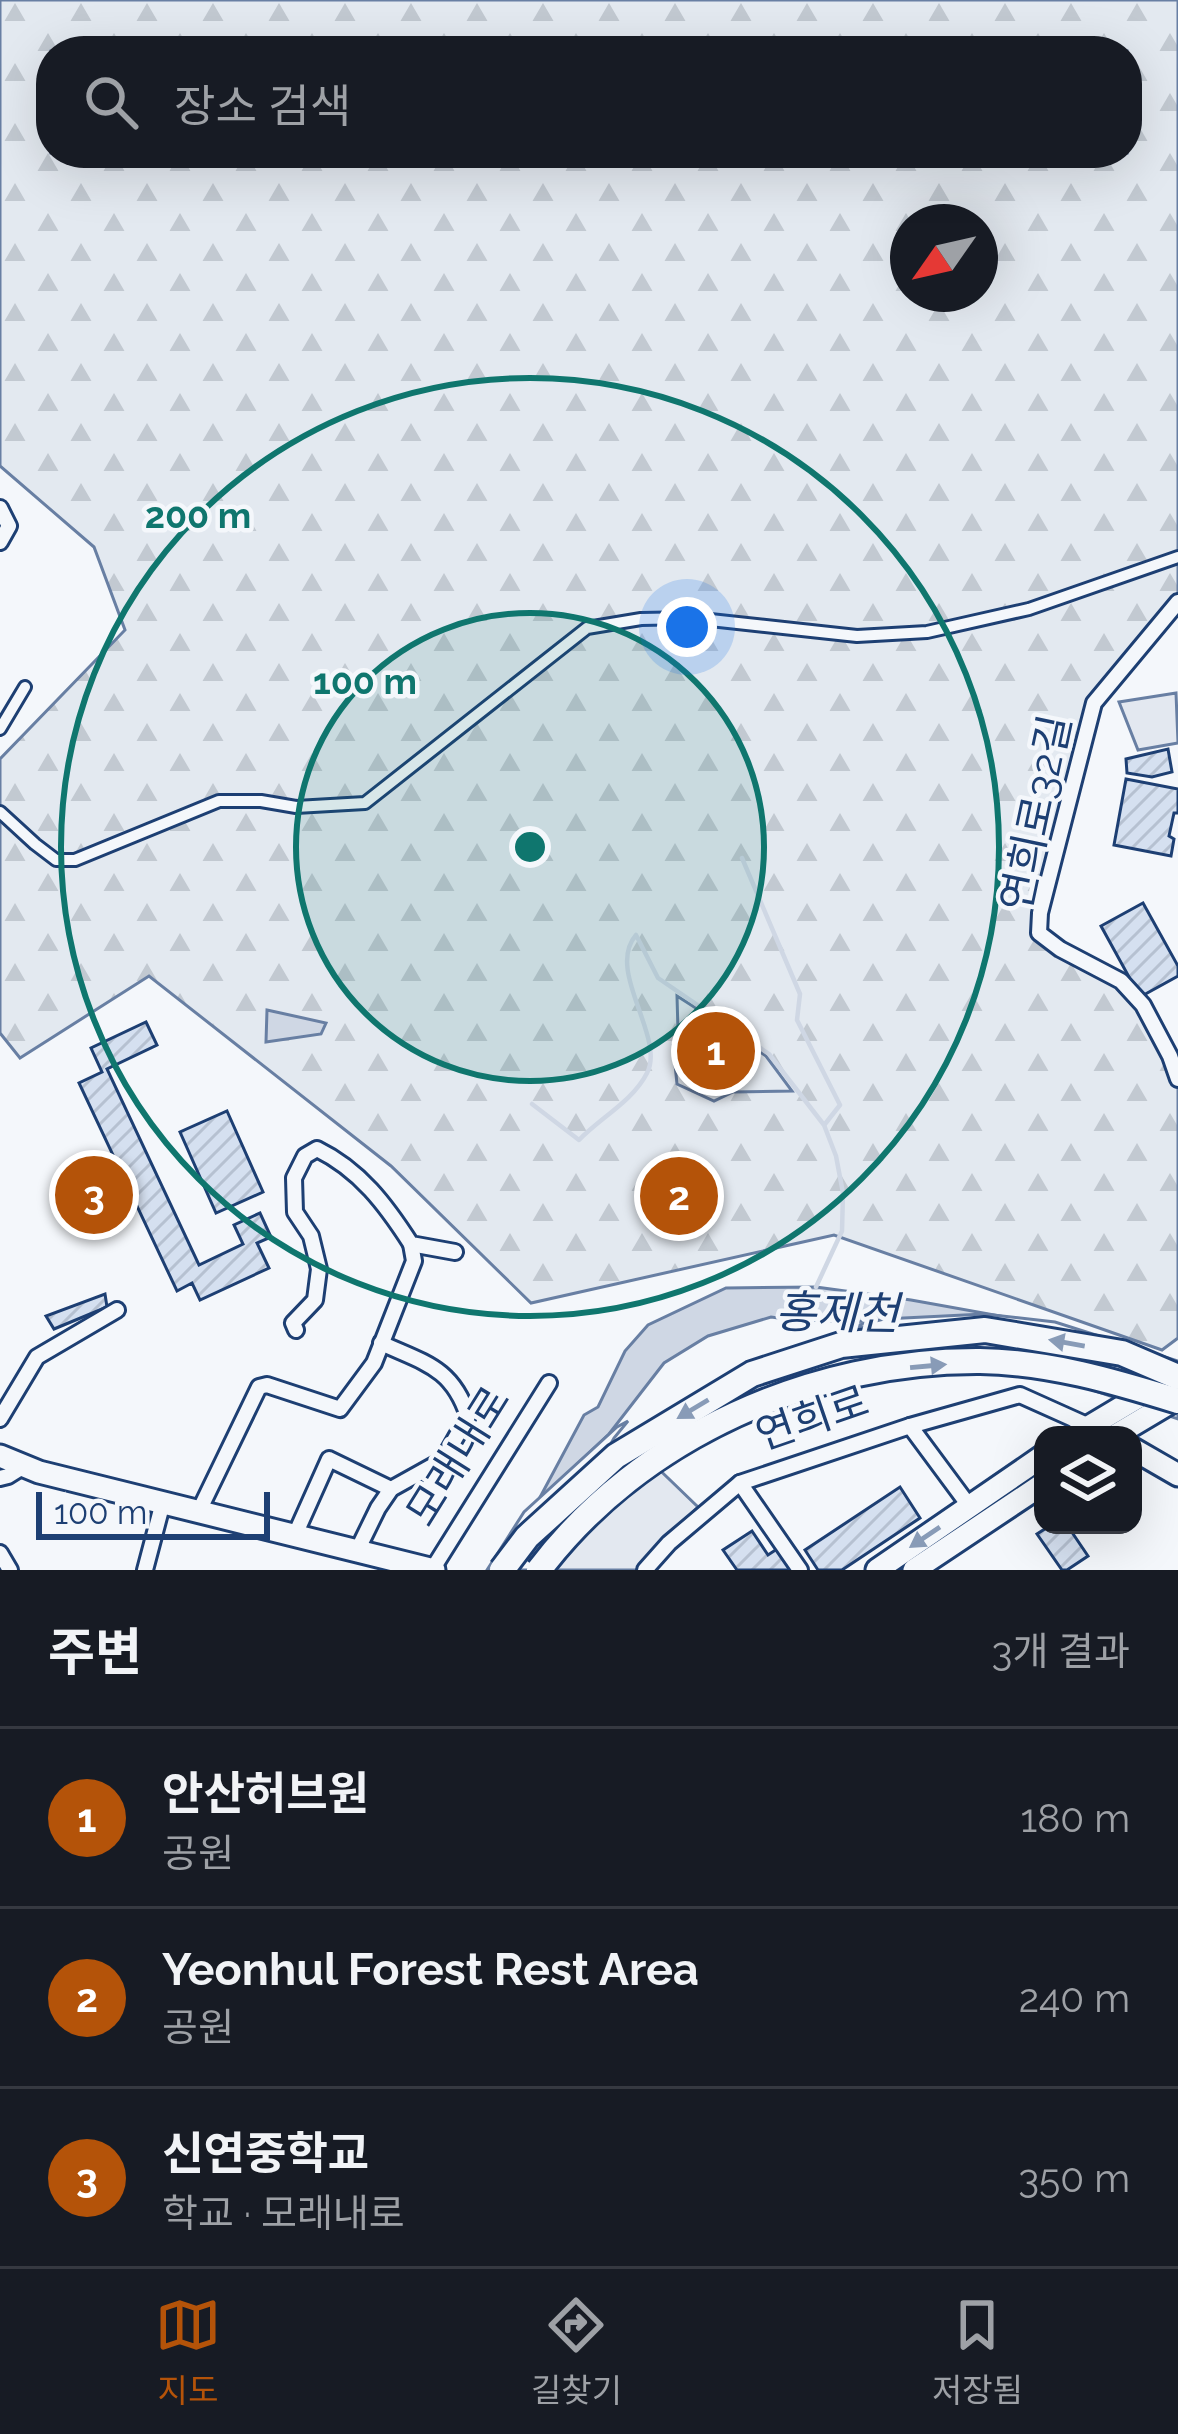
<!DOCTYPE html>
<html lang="ko">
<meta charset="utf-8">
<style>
:root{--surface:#171b24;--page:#20242c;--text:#f1f3f6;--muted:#9ea1a6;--line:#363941;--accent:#b45309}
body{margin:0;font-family:Raleway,"Noto Sans KR",sans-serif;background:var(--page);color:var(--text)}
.controls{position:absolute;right:36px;bottom:36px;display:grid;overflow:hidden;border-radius:24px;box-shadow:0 12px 48px #0002}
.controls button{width:108px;height:108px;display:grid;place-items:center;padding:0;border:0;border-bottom:3px solid var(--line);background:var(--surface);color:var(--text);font:60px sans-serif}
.compass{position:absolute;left:890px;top:204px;width:108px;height:108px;border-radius:50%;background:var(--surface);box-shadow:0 12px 48px #0002;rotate:236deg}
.scale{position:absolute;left:36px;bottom:30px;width:234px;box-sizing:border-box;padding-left:12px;border:6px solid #1d3f73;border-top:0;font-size:33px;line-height:42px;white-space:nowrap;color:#1d3f73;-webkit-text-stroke:9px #f4f7fb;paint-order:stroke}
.you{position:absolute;left:687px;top:627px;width:42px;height:42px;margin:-30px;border:9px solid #fff;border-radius:50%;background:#1a73e8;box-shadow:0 0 0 18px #1a73e833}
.badge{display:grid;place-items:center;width:78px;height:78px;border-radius:50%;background:var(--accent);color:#fff;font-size:39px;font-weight:700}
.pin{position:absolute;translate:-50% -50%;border:6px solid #fff;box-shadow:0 3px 12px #0006}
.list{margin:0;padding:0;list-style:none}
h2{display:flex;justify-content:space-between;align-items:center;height:156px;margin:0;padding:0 48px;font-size:51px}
h2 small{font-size:39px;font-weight:400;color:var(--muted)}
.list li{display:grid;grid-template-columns:78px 1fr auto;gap:36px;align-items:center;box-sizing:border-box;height:180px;padding:0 48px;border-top:3px solid var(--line)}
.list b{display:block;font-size:45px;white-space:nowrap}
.list p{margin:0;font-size:39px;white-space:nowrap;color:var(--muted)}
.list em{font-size:39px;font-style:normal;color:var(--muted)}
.icon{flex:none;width:66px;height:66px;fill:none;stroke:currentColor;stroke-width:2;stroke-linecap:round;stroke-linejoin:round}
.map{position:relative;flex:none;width:1178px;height:1570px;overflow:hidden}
.search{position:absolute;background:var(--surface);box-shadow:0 12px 48px #0002;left:36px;right:36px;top:36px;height:132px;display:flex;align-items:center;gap:30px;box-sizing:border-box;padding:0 42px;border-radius:48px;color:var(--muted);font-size:45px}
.sheet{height:696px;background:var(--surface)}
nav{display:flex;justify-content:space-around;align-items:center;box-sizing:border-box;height:168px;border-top:3px solid var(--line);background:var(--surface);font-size:33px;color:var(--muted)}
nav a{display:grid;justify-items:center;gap:6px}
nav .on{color:var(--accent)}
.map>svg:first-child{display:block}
</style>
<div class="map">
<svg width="1178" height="1570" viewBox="0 0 1178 1570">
<defs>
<pattern id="forest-firs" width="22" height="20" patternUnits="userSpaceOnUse" patternTransform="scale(3)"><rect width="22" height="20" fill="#e3e9f0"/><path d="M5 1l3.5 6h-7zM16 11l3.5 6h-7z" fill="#c2c9d1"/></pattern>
<pattern id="building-hatch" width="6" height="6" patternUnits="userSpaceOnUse" patternTransform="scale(3)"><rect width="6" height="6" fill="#d5e0f0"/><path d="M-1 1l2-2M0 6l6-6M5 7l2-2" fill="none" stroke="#b6c1d1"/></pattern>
</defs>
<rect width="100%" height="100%" fill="#f4f7fb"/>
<!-- forest -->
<path fill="url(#forest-firs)" stroke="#687fa3" stroke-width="3" fill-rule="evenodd" d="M0,0H1178V602L1094,703L1039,933L1121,981L1143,1005L1178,1079V1338L1162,1350L834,1235L531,1303L391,1166L149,976L20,1058L0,1033V759L125,630L94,547L0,466ZM51,51H1127V153H51ZM908,222H980V294H908Z"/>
<!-- garden -->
<path fill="#e3e9f0" stroke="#687fa3" stroke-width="3" d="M677,996L727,1028L766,1056L792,1091L733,1092L714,1101L677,1084L673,1045L678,1031Z"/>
<!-- parking -->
<g fill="#e3e8f0" stroke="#687fa3" stroke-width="3">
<path d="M1176,693L1178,743L1138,750L1119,702Z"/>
<path d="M641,1452L698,1507L636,1570H543L533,1567Z"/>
</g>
<!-- water -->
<g fill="#cfd7e4" stroke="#687fa3" stroke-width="3">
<path d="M267,1010L326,1023L321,1034L266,1042Z"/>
<path d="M816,1287L911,1300L1039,1323L1178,1367V1419L892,1322L793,1320L771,1317L708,1336L664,1363L609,1434L538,1501L584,1415L598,1407L625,1351L648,1325L726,1288Z"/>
</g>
<!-- pier -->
<g fill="#f4f7fb" stroke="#687fa3" stroke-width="3">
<path d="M984,1314L1055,1322L1178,1361V1414L1162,1406L1090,1386L1046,1380L1014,1366L891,1328L851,1327L884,1319Z"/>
<path d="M628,1421L614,1438L571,1515L535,1570H487L524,1512L617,1427Z"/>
</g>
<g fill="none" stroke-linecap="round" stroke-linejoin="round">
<!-- stream -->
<g stroke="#cfd7e4" stroke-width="4.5">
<path d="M742,858L800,994L797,1020L840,1105L825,1124"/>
<path d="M532,1104L579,1140C600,1118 633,1101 647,1073C666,1037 605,971 636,935L658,978L769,1054L824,1125L836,1156L843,1193L842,1231L816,1287"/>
</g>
</g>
<!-- building -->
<g fill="url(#building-hatch)" stroke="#1d3f73" stroke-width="3">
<path d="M1168,749L1172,772L1152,777L1127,773L1126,759Z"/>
<path d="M1126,779L1178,789V813H1174L1169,836L1174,839L1171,856L1114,845Z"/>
<path d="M1143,903L1178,966V976L1140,997L1101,926Z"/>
<path d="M146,1022L157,1045L107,1069L199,1265L243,1244L234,1225L260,1213L271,1237L257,1243L269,1268L200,1300L192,1283L177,1291L79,1083L102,1072L91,1048Z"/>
<path d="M227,1111L263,1192L216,1213L180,1132Z"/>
<path d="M105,1294L107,1307L54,1329L46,1316Z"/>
<path d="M900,1487L920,1518L842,1570H818L805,1550Z"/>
<path d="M1051,1525H1067L1088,1556L1067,1570H1062L1037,1534Z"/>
<path d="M752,1531L768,1555L777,1549L792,1570H737L723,1550Z"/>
</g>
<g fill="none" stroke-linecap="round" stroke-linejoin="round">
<!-- pedestrian casing -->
<g stroke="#1d3f73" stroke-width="16">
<g id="pedestrian">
<path d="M0,729L25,687"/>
<path d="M0,812L35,844L56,860H75L219,801H261L296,807L365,803L587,628L641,619L692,618L857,636L927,632L1029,609L1178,557"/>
</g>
</g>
<!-- minor casing -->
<g stroke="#1d3f73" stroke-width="20">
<g id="minor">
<path d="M0,508L9,526L0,542"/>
<path d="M1178,602L1094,703L1040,913L1039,933L1060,949L1121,981L1143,1005L1170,1056L1178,1079"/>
<path d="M296,1330L293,1323L315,1300L319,1269L311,1236L295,1212L294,1178L305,1156L317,1149C360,1170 386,1205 411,1244L455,1252"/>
<path d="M0,1419L37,1357L117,1310"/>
<path d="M910,1426L970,1507"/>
<path d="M0,1478L8,1476L24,1466"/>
<path d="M740,1483L800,1570"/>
<path d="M199,1511L259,1387L267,1385L340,1409L374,1363L414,1261L411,1244"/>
<path d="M295,1535L329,1459L391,1489"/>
<path d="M357,1551L378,1508L391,1489L443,1460L468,1416C452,1367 424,1363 381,1343"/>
<path d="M0,1553L10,1570"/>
<path d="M145,1570L163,1502"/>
<path d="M432,1570L549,1383"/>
<path d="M645,1570L669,1543L740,1483L910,1426L1020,1395L1089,1426"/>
</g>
</g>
<!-- secondary casing -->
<g stroke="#1d3f73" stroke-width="27">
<g id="secondary">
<path d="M1075,1435L1157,1386"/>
<path d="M1116,1435L1178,1398"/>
<path d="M1133,1449L1178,1475"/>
<path d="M0,1456L39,1472L434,1570"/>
<path d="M877,1570L1043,1456"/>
<path d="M914,1570L1043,1484"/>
</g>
</g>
<!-- pedestrian -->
<use href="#pedestrian" stroke="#f4f7fb" stroke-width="10"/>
<!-- minor -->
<use href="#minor" stroke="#f4f7fb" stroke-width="14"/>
<!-- secondary -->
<use href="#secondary" stroke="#f4f7fb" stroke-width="21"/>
<!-- trunk-bridge casing -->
<g stroke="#1d3f73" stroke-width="30" stroke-linecap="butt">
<g id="trunk-bridge">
<path d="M502,1570L527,1537L616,1456L752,1374L841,1345L985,1330L1122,1353L1178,1377"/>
<path d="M539,1570C641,1435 814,1360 980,1361C1049,1362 1113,1381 1178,1401"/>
</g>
</g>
<!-- trunk-bridge -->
<use href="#trunk-bridge" stroke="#f4f7fb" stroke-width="24"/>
</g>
<!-- one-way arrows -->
<defs><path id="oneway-solid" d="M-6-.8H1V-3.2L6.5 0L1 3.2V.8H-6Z" transform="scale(3)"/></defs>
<g fill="#889bb7">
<use href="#oneway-solid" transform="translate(1067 1343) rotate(-170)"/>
<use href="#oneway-solid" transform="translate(928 1366) rotate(-5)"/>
<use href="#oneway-solid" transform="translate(693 1409) rotate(149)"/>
<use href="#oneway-solid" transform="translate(925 1537) rotate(146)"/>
</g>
<!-- distance rings -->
<circle cx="530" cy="847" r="234" fill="#0f766e" fill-opacity=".12"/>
<g fill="none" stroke="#0f766e" stroke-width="6">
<circle cx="530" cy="847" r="234"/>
<circle cx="530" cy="847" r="469"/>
</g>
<g text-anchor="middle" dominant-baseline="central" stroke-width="9" stroke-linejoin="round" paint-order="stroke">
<!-- street labels -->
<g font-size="42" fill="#1d3f73" stroke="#f4f7fb">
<text transform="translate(1036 813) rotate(-78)">연희로32길</text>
<text transform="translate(812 1418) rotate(-19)">연희로</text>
<text transform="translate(458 1456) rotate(-58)">모래내로</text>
</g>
<!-- water labels -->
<g font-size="45" font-style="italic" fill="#1d3f73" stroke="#f4f7fb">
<text transform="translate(837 1313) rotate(1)">홍제천</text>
</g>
</g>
<circle cx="530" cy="847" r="18" fill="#0f766e" stroke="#f4f7fb" stroke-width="6"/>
<g font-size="36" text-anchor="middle" font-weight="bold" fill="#0f766e" stroke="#f4f7fb" stroke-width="9" stroke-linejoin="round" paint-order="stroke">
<text x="198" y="528">200 m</text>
<text x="365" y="694">100 m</text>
</g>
</svg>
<div class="controls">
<button><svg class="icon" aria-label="layers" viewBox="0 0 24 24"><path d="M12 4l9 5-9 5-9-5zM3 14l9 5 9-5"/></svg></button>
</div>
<svg class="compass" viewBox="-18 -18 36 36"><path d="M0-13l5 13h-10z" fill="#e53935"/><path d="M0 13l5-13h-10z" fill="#9ea1a6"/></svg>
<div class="scale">100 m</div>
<div class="you"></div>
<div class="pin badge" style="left:716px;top:1051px">1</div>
<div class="pin badge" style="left:679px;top:1196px">2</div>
<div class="pin badge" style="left:94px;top:1195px">3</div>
<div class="search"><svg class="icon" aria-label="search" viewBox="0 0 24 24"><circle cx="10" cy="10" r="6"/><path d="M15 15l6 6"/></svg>장소 검색</div>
</div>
<section class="sheet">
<h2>주변<small>3개 결과</small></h2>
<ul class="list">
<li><span class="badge">1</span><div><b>안산허브원</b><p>공원</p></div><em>180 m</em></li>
<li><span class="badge">2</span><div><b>Yeonhul Forest Rest Area</b><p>공원</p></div><em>240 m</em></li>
<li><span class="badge">3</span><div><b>신연중학교</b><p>학교 · 모래내로</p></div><em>350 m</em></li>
</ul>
</section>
<nav>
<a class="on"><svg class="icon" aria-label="map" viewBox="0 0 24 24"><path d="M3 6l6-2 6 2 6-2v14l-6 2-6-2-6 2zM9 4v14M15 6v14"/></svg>지도</a>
<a><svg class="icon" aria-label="directions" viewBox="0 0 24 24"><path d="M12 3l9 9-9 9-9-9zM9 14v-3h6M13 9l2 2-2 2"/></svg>길찾기</a>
<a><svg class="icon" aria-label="saved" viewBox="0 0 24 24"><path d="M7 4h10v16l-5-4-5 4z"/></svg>저장됨</a>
</nav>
